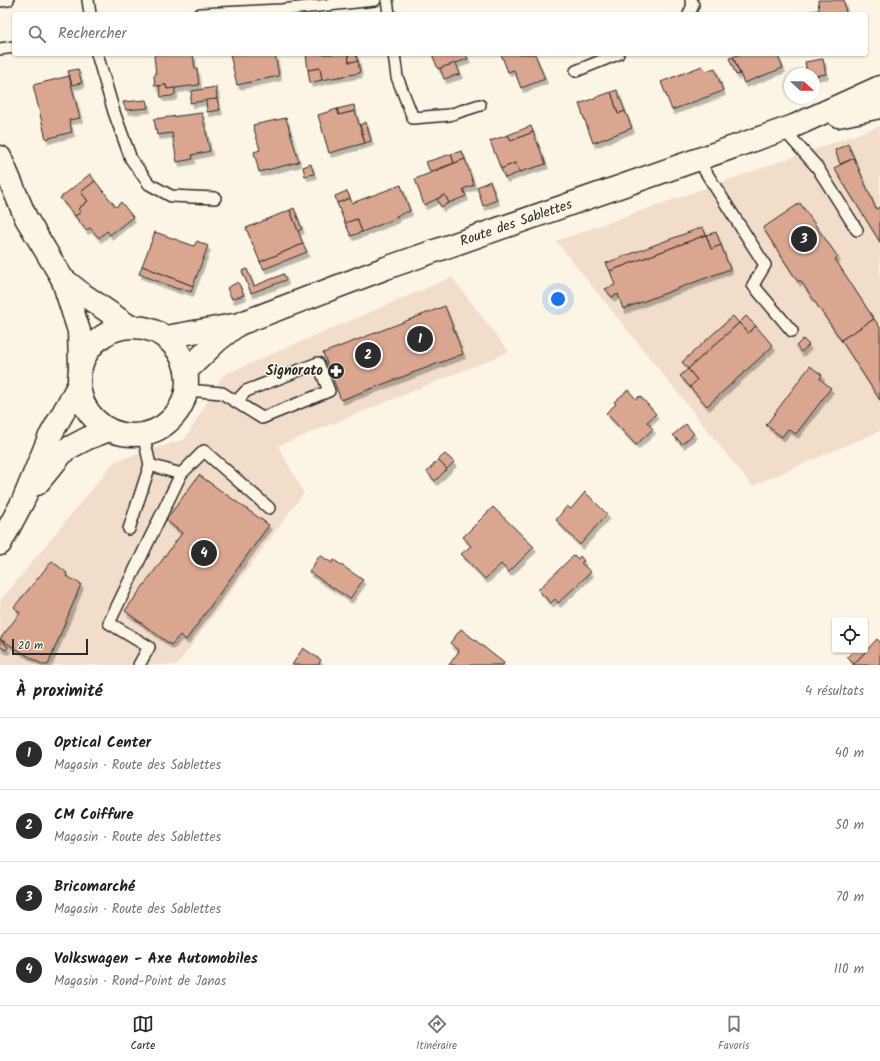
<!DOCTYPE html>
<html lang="fr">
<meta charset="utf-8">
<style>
:root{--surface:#fff;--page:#f6f6f6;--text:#202124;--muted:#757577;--line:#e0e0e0;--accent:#2b2b2b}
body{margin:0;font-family:Kalam,sans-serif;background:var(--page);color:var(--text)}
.controls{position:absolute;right:12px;bottom:12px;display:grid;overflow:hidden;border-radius:4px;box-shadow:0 1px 3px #0004}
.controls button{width:36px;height:36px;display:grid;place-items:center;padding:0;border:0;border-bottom:1px solid var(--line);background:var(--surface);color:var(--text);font:20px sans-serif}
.compass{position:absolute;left:784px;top:68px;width:36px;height:36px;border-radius:50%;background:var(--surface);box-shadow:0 1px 3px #0004;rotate:111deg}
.scale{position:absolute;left:12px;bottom:10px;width:76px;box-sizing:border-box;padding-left:4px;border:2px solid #2b2b2b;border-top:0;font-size:11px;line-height:14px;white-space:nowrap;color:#2b2b2b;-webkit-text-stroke:3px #fcf5e5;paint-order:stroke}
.you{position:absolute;left:558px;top:299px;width:14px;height:14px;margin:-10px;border:3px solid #fff;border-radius:50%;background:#1a73e8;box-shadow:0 0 0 6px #1a73e833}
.badge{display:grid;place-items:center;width:26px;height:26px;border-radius:50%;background:var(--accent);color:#fff;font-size:13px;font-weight:700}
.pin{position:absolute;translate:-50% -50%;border:2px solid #fff;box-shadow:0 1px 4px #0006}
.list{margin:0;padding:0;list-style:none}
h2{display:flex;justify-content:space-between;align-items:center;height:52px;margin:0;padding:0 16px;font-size:17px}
h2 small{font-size:13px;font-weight:400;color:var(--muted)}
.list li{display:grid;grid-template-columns:26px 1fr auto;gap:12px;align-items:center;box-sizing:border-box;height:72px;padding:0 16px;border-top:1px solid var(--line)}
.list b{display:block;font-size:15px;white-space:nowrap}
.list p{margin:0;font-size:13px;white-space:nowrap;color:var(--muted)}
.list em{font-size:13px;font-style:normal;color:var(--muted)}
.icon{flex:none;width:22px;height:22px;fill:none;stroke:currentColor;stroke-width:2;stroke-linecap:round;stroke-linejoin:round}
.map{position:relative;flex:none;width:880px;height:665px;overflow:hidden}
.search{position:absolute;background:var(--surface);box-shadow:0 1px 3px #0004;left:12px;right:12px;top:12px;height:44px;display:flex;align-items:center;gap:10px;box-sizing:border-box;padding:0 14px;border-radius:4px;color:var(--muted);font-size:15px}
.sheet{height:340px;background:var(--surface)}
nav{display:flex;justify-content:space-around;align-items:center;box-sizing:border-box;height:56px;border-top:1px solid var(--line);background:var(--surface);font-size:11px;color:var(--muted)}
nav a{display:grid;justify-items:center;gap:2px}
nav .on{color:var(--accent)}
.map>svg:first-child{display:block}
</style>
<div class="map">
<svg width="880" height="665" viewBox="0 0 880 665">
<defs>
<filter id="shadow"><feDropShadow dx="2.5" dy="4.5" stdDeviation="0" flood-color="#0004"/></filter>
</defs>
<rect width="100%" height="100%" fill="#fcf5e5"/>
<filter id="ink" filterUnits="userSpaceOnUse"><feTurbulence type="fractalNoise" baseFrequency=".025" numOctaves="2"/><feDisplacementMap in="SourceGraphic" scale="8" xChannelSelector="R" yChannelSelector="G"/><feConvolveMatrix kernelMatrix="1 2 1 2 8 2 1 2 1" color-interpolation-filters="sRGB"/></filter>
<g filter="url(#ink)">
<!-- built -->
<g fill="#f2ddcb">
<path d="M880,126V431L752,486L556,241Z"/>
<path d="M452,277L509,352L278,446L304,493L177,665H0V601L115,461L185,439L223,375Z"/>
</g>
<!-- building -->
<g fill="#daa68f" stroke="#2b2b2b" filter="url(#shadow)">
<path d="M818,0H844L846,14H812L811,11L819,10Z"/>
<path d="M156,54H193L195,69H197L199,85L167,89L166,85L155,86L154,76L156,74L154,56Z"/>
<path d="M230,54H275L279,76L237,85Z"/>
<path d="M306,54H348L349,62L358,61L360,73L322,80L320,68L308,70Z"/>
<path d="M348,54H356L358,61L349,62Z"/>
<path d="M432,54H466L468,59L438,69Z"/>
<path d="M501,54H535L545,79L521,88L514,70L508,72Z"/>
<path d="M739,54H777L783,68L744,83L733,57Z"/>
<path d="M733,57L740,74L736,75L729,58Z"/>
<path d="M823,59L826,74L814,76V74H807L805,62Z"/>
<path d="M456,63L460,74L444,79L440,68Z"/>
<path d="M702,66L706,71L715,68L723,91L672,110L661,82Z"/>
<path d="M320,68L322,80L310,83L308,70Z"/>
<path d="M78,69L82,83L72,85L68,71Z"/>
<path d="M69,76L80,118L69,120L72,132L46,139L33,85Z"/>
<path d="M166,85L167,89L175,88V94L172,96L161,97L159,86Z"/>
<path d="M216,87L217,99L190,103L192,91Z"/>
<path d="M617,90L625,111L618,114L611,92Z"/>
<path d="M611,92L618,114L625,111L632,128L593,143L579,104Z"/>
<path d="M217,99L220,110L207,112L206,100Z"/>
<path d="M146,100L148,108L126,110L123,102Z"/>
<path d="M354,105L355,111L339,115L337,109Z"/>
<path d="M337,109L339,115L355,111L365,143L329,153L318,115Z"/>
<path d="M202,113L210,151L192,155L193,159L177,162L172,133L157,135L154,119Z"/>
<path d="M286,118L299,162L259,172L254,152L260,150L253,125Z"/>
<path d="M366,122L371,141L365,143L360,125Z"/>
<path d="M531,126L533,132L511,141L508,135Z"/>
<path d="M533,132L546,164L520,172L515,163L501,169L490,141L508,135L511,141Z"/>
<path d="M848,144L854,158L840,164L835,150Z"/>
<path d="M462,151L465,159L454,163L451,154Z"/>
<path d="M451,154L454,163L430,172L426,162Z"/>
<path d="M854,158L876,209L880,207V242L834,168Z"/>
<path d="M465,159L474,185L463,189L466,196L449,203L445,195L424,205L415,179Z"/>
<path d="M515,163L520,172L505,178L501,169Z"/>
<path d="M311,164L314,174L305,176L303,167Z"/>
<path d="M90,174L95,181L81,192L88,201L78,209L81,212L75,216L60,198Z"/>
<path d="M95,181L116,207L121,202L133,217L110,235L107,231L99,238L90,228L86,230L75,216L81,212L78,209L88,201L81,192Z"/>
<path d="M490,181L497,200L483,206L477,187Z"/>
<path d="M401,185L410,211L396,216L397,218L362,232L357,219L345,223L337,203L350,198L352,203Z"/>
<path d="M347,191L350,198L337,203L335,196Z"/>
<path d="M445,195L449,203L441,207L437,199Z"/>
<path d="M800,203L838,257L835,259L874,319L841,340L800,280L798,282L763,228Z"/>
<path d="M294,208L302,229L298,231L290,210Z"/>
<path d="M290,210L303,244L260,262L246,228Z"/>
<path d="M357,219L362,232L351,236L345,223Z"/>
<path d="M703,227L706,235L610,271L606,263Z"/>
<path d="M155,232L194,246L197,241L208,246L193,286L142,266Z"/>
<path d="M716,232L721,245L711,249L706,235Z"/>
<path d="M706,235L711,249L721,245L730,269L623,309L618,294L612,297L605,289L615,285L610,271Z"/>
<path d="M303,244L307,252L264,269L260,262Z"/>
<path d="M142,266L193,286L191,292L180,288V290L139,274Z"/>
<path d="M247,269L254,286L284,274L286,280L251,293L242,271Z"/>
<path d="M238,282L244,295L232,299L227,288Z"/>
<path d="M445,306L463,354L341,400L323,353Z"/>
<path d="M733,316L739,323L688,369L682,362Z"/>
<path d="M746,316L756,326L748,333L739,323Z"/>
<path d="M874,319L880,327V400L841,340Z"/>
<path d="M739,323L748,333L756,326L773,346L707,406L690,387L697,380L688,369Z"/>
<path d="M803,339L809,345L801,352L796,346Z"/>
<path d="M810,366L822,375L820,379L831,388L796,434L788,429L782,437L766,425Z"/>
<path d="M688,369L697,380L690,387L680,376Z"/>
<path d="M628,390L636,399L640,396L656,414L647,422L653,429L636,445L606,413L616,404L614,402Z"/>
<path d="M686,424L694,434L682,444L673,435Z"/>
<path d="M445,454L454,462L447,469L438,460Z"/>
<path d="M438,460L447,469L435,481L427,472Z"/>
<path d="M199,475L269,525L186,640L180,635L171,645L125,611L182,533L166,520Z"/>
<path d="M585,492L607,514L580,545L556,520L567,506L571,509Z"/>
<path d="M493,507L534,547L509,572L501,564L485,579L461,554L471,546L463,537Z"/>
<path d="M320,555L332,563L334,560L363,580L350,599L309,572Z"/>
<path d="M574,555L578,559L580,556L584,561L581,563L591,572L558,603L555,599L551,603L538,590Z"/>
<path d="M52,561L67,573L66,576L81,584L48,665H43L0,639L20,613L14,607Z"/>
<path d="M461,629L504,663L503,665H449L459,651L450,643Z"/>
<path d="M0,639L8,647L6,650L0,647Z"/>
<path d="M877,639L880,642V665H853Z"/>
<path d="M303,648L321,660L318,665H292Z"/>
<path d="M855,650H863L865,652L854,664L847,657Z"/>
</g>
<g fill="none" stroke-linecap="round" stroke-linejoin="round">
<!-- service casing -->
<g stroke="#2b2b2b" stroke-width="14">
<g id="service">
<path d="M88,0L90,14"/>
<path d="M387,0L389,14"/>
<path d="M0,1L8,0"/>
<path d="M200,14L281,10L375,0"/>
<path d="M689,14L693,5L691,0"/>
<path d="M0,49L14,47"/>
<path d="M97,54L114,112L131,159L149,184L171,196L215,198"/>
<path d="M394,54L397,77L413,118L449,115L480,105"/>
<path d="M576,71L618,54"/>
<path d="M784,130L817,167L857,230"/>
<path d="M698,160L765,265L753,285L792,331"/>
<path d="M187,390L222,393L262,418L329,391L318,363L246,391L236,402"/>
<path d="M150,465L181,474L204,451L269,508"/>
<path d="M129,529L150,465L143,434"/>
<path d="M139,665L149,647L109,623L181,474"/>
</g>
</g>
<!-- tertiary casing -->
<g stroke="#2b2b2b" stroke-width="25">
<g id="tertiary">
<path d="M0,157L26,218L62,278L79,331L80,367"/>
<path d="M62,278L81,293L129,326"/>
</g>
</g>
<!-- secondary casing -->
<g stroke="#2b2b2b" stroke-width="25">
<g id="secondary">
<path d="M838,116L880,107"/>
<circle cx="133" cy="381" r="54"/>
<path d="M166,337L239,324L386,268L794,126L880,87"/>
<path d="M187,370L217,341L236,326"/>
<path d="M37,484L65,450L88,438L109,430"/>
<path d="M0,544L23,501L49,438L78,386"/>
</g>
</g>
<!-- service -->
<use href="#service" stroke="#fcf5e5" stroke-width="11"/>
<!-- tertiary -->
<use href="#tertiary" stroke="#fcf5e5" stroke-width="22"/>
<!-- secondary -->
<use href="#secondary" stroke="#fcf5e5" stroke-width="22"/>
</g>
</g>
<!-- icons -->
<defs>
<g id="pharmacy-disc" transform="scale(0.9)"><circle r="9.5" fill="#2b2b2b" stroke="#fcf5e5"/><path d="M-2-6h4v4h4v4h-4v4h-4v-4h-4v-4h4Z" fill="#fff"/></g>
</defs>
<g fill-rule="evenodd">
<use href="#pharmacy-disc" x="336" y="371"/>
</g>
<g text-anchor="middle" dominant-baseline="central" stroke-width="3" stroke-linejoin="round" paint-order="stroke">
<!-- street labels -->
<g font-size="14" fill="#2b2b2b" stroke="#fcf5e5">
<text transform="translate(516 223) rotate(-19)">Route des Sablettes</text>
</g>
<!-- poi labels -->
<g font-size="14" font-weight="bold" fill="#2b2b2b" stroke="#fcf5e5" text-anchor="end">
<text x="323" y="371">Signorato</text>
</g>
</g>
</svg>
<div class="controls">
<button><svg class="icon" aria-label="locate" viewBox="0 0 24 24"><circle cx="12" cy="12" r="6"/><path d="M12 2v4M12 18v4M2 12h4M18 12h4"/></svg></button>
</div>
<svg class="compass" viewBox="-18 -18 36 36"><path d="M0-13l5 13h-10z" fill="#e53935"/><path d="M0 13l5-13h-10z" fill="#757577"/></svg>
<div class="scale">20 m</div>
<div class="you"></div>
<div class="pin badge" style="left:420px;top:339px">1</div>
<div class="pin badge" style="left:368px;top:355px">2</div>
<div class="pin badge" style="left:804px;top:239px">3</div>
<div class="pin badge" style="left:204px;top:553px">4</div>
<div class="search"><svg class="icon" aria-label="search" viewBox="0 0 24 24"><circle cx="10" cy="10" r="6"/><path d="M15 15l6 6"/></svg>Rechercher</div>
</div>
<section class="sheet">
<h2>À proximité<small>4 résultats</small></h2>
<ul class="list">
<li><span class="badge">1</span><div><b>Optical Center</b><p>Magasin · Route des Sablettes</p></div><em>40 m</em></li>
<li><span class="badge">2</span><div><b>CM Coiffure</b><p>Magasin · Route des Sablettes</p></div><em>50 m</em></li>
<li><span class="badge">3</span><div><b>Bricomarché</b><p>Magasin · Route des Sablettes</p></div><em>70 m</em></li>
<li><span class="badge">4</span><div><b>Volkswagen - Axe Automobiles</b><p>Magasin · Rond-Point de Janas</p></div><em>110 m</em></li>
</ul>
</section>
<nav>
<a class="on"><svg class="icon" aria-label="map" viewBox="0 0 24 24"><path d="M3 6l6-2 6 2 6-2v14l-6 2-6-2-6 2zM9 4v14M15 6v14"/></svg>Carte</a>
<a><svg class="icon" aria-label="directions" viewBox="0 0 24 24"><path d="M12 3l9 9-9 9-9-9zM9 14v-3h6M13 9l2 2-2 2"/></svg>Itinéraire</a>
<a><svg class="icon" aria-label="saved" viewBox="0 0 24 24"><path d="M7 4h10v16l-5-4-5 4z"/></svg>Favoris</a>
</nav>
